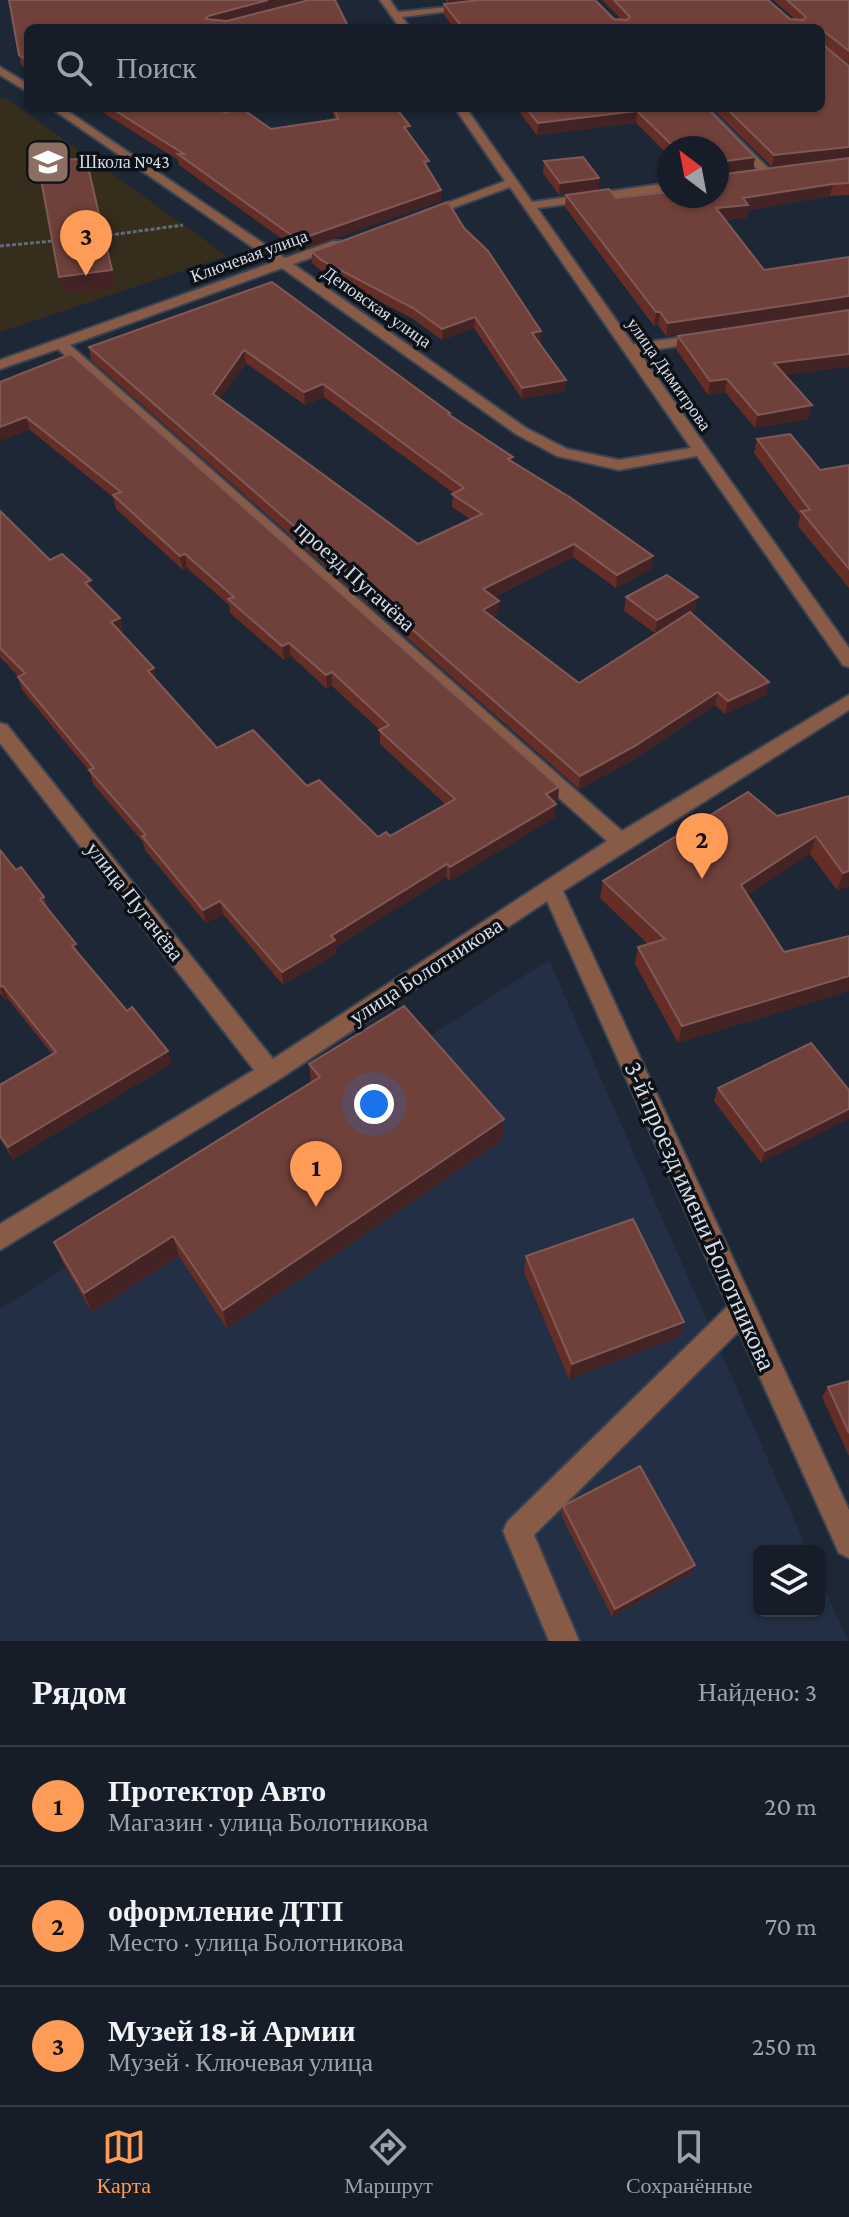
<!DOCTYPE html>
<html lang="ru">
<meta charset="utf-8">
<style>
:root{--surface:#161d28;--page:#232a34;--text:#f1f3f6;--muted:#9ea2a8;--line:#353b45;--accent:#fe9c57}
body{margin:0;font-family:"Crimson Pro",serif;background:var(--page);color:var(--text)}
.controls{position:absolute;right:24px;bottom:24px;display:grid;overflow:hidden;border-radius:12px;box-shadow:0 2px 6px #0004}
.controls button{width:72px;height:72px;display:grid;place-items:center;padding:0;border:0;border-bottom:2px solid var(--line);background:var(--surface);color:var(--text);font:40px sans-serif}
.compass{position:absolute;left:657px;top:136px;width:72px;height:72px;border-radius:50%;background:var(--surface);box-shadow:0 2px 6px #0004;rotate:328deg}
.you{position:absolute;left:374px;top:1104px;width:28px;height:28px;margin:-20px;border:6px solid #fff;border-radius:50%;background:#1a73e8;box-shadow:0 0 0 12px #1a73e833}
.badge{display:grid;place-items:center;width:52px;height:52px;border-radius:50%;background:var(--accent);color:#111;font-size:26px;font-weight:700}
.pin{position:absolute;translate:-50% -66px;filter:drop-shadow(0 2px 4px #0008)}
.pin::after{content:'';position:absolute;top:42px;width:28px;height:24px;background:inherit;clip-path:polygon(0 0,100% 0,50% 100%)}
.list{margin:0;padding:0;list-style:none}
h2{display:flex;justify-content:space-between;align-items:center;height:104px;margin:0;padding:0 32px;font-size:34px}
h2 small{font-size:26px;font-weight:400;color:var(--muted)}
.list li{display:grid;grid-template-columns:52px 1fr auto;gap:24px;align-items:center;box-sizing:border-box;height:120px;padding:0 32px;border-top:2px solid var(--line)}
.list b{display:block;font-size:30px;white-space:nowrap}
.list p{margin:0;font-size:26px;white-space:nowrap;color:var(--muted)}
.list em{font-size:26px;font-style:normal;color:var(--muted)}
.icon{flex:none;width:44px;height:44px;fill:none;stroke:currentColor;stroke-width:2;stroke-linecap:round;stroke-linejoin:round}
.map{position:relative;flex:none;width:849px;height:1641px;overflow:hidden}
.search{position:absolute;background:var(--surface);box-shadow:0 2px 6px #0004;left:24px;right:24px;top:24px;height:88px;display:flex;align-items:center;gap:20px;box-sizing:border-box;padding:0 28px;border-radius:12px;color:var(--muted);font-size:30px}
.sheet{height:464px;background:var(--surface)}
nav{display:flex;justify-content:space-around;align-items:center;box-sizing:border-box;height:112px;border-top:2px solid var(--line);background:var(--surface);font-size:22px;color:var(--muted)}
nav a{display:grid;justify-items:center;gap:4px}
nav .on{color:var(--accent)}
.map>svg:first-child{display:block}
</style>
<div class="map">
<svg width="849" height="1641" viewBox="0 0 849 1641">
<rect width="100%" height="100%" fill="#1e2736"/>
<!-- built -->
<path fill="#232f44" d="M549,960L808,1551H759V1611H819V1576L848,1641H0V1309Z"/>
<!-- education -->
<path fill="#362d1d" d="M6,98L227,256L0,332V99Z"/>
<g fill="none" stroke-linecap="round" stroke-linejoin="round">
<!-- minor casing -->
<g stroke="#3b4452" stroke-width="4">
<g id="minor">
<path d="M380,0H390L398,12L468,5L473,8L402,17L410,28H400Z"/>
<path d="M0,67L28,84V92L0,75Z"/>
<path d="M51,108H63L285,258L333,241H341V247L293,264L526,428L567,449L619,460L691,448L510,187L428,217L418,214L505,181L455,108H466L532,202L669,183V191L537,208L633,344L705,334L712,338L705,342L639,352L849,648V667L843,665L697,456L619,470L557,456L516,434L282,268L70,345L622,831L849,695V710L563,891L849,1510V1558L839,1553L739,1331L534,1535L579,1641H549L503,1531L508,1521L728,1306L547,901L278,1080L0,1250V1224L254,1070L0,743V723L7,725L273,1059L607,841L58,349L0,369V360L274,262Z"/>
<path d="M697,108H708L772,172V176H764Z"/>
</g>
</g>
<!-- path -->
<g stroke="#636b79" stroke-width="3" stroke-dasharray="4 2" stroke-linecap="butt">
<path d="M103,236L183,225"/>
<path d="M0,246L53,241"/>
</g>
<!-- minor -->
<use href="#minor" fill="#875b46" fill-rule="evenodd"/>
</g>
<!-- wall -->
<g fill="#642e26" fill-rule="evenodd">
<path d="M9,0L225,21L28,28V69L21,65Z"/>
<path d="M445,0H595L614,19H621L602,0H768L790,19H795L773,0H849V64L822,44L849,66V195L830,196L748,210L746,218L725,220L764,270L849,257V309L666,336L658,325L654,326L565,207L566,195L616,198L669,196L810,163L772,167L712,108H821V28H454L444,15V4H448Z"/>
<path d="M96,108H217L225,113L271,129L335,120L331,108H396L429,170L441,190V201L299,251L179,165L178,160Z"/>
<path d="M516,108H707L755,157L753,170L717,174V148H669V156L636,123L537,135Z"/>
<path d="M544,161L599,178L598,190L559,195L543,173Z"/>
<path d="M464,228L541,342L539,343L565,391L522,399L474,328L442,340L413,319L322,271L312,263V252Z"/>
<path d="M272,282L450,413V416L513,462L651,569L616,588L573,557L494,597L498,614L493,617L579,683L671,624L655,633L624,611L626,597L695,611L691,613L769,682L766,695L725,714L715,705L633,760L579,789L91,360L89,347ZM246,363L305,405L324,397L453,493L452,507L470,519L418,544L220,399Z"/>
<path d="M678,336L785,375L809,419L755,428L725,392L708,395L676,349Z"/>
<path d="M0,382L558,801L555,802V817L450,881L446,877L336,947V954L283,985L223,914L206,923L145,850L143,842L93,784L90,772L22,690L18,676L0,657V511L50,560L93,592L120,618L123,632L121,633L154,668L156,680L217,748L307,786L378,837L390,836L445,804L380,744V730L332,686L327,689L291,656L284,660L230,613L229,605L187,568L183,570L116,509L113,497L30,430Z"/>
<path d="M757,439L820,470L849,465V588L798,526L800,516L754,453Z"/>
<path d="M849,796V887L837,890L810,854L747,895L784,952L849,936V991L678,1043L635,964L638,947L648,944L600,898L603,881Z"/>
<path d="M0,850L16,870L44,897L48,909L80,955L171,1064L13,1159L0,1139V1085L52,1054L8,999L5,1000L0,993Z"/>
<path d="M811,1043L761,1163L714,1101L718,1088Z"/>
<path d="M309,1064L504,1119L502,1140L227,1329L179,1256L92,1312L62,1261L54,1242L311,1082Z"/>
<path d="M526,1256L684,1322L679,1337L569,1379L524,1272Z"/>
<path d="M849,1381V1456L822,1397L828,1387Z"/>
<path d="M563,1506L695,1565L691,1573L612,1617L561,1515Z"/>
</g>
<!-- shaded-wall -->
<g fill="#432324">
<path d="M268,0H304L209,25L206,19L208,16Z"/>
<path d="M448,0H486L448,4Z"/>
<path d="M637,111L636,123L537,135L538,123Z"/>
<path d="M849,147V159L772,167L774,155Z"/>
<path d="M755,157L753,170L717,174L719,162Z"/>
<path d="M599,178L598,190L559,195L560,183Z"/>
<path d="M833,184L830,196L748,210L746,218L714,221L716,208L743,198Z"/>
<path d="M441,190V201L299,251L298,240Z"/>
<path d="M112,270L115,288L63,294L59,277Z"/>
<path d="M849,296V309L666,336L668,323Z"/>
<path d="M656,312H660L658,325L654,326Z"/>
<path d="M475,317L474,328L442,340V329Z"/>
<path d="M541,331V342L531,344L532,333Z"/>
<path d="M244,350L246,363L214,407L213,394Z"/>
<path d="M849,354V367L771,377L774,363Z"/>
<path d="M727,379L725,392L708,395L710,381Z"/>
<path d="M566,380L565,391L522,399V388Z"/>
<path d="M323,384L324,397L305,405L304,392Z"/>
<path d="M812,405L809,419L755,428L758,415Z"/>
<path d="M26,417L30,430L0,441V427Z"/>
<path d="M574,544L573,557L483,602V589Z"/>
<path d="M185,554L187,568L183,570L180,556Z"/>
<path d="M653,556L651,569L616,588L617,575Z"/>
<path d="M91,580L94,594L85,583Z"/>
<path d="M698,597L695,611L655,633L657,620Z"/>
<path d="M499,601L498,614L483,623V610Z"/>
<path d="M120,618L123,632L114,636L111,622Z"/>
<path d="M289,643L291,656L284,660L282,646Z"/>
<path d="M154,668L157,682L148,671Z"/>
<path d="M332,672V686L327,689L326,675Z"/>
<path d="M769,682L766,695L725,714L728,701Z"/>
<path d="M718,692L715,705L633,760L579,789L580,776Z"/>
<path d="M559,787L558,801L545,808L546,794Z"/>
<path d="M556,804L555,817L450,881V867Z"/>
<path d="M816,836L810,854L736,902L741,885Z"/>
<path d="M447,864L446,877L336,947V954L283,985L282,972L331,936Z"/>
<path d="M849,871V887L837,890L843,873Z"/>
<path d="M220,901L223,914L206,923L203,910Z"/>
<path d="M76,944L80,957L72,946Z"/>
<path d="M849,976V991L678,1043L682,1026Z"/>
<path d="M3,986L8,999L5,1000L0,987Z"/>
<path d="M168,1051L171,1064L13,1159L8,1147Z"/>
<path d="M849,1109V1119L761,1163L765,1151Z"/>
<path d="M504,1119L502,1140L227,1329L223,1310Z"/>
<path d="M173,1236L179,1256L92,1312L84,1293Z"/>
<path d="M684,1322L679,1337L569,1379L572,1364Z"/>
<path d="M695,1565L691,1573L612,1617L615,1609Z"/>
</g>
<!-- building -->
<g fill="#70413b" stroke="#805956" stroke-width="2" fill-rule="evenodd">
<path d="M9,0H268L208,16L206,19L227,21L309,0H335L349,28H28V61L19,55Z"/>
<path d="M480,0H595L614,19L627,20L630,17L614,0H768L790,19L803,20L806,17L787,0H849V51L825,32L821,33V28H463L444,4Z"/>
<path d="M821,43L849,66V147L774,155L726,108H821Z"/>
<path d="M111,108H217L225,113L241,108L271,129L338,119L334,108H396L410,126L404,127L429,161L424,162L441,190L298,240L178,154H184Z"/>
<path d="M526,108H707L755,157L719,162L717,174V148H675L637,111L538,123Z"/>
<path d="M583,157L599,178L560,183L544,161Z"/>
<path d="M86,158L112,270L59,277L38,163Z"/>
<path d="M849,158V183L833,184L743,198L748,205L716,208L764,270L849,257V296L668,323L660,312H656L566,195L609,189L616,198L669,192V196H717V175Z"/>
<path d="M448,202L464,228L488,251L541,331L532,333L566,380L522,388L475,317L442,329L413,308L321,260L312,252Z"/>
<path d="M272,282L450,413L448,414L513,457L508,459L571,498L653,556L617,575L574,544L483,589L499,601L483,610L579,683L690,612L769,682L728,701L718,692L635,746L580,776L89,347ZM244,350L304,392L323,384L464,488L452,494L482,514L418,544L213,394Z"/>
<path d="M849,310V354L774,363L812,405L758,415L727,379L710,381L678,336Z"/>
<path d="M71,354L559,787L546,794L556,804L450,867L447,864L331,936L335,940L282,972L220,901L203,910L142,836L146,835L89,770L94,768L18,677L25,673L0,648V511L50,560L62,554L91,580L85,583L120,618L111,622L154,668L148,671L217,748L253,730L307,786L319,780L378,837L386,832L390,836L455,799L379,730L389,725L332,672L326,675L289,643L282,646L228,599L234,597L185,554L180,556L113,495L121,492L26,417L0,427V382Z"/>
<path d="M790,434L820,470L849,465V569L801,511L810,510L757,439Z"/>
<path d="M667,575L698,597L657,620L626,597Z"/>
<path d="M748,792L777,816L849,796V871L843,873L816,836L741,885L784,952L849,936V976L682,1026L638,947L665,939L603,881Z"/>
<path d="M0,850L16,870L21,867L44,897L40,899L76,944L72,946L127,1011L132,1007L168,1051L8,1147L0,1136V1085L56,1052L3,986L0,987Z"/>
<path d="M404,1006L504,1119L223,1310L173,1236L84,1293L54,1242L320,1077L309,1064Z"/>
<path d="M811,1043L849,1090V1109L765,1151L718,1088Z"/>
<path d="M633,1219L684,1322L572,1364L526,1256Z"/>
<path d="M849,1381V1433L828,1387Z"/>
<path d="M640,1466L695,1565L615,1609L563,1506Z"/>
</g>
<!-- icons -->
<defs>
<g id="school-square" transform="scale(2.3)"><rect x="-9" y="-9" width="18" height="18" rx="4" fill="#8d6e63" stroke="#0c1017"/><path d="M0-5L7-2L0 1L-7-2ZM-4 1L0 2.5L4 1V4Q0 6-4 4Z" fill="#fff"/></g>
</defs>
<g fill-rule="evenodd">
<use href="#school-square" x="48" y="162"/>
</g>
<g text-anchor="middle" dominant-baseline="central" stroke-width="7" stroke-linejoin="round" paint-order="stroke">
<!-- far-poi labels -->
<g font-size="18" fill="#d5dbe6" stroke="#0c1017" text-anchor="start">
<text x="79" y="162">Школа №43</text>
</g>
<!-- far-street labels -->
<g font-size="18" fill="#d5dbe6" stroke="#0c1017">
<text transform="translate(249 256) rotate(-20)">Ключевая улица</text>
<text transform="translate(377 307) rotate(35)">Деповская улица</text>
<text transform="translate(669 374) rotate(55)">улица Димитрова</text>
</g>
<!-- street labels -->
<g font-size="22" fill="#d5dbe6" stroke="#0c1017">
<text transform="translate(355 576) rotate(42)">проезд Пугачёва</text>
<text transform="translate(135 901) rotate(52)">улица Пугачёва</text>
<text transform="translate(426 971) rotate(-33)">улица Болотникова</text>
</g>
<!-- near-street labels -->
<g font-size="26" fill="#d5dbe6" stroke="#0c1017">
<text transform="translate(700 1216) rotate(66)">3-й проезд имени Болотникова</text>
</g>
</g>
</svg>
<div class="controls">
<button><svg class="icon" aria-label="layers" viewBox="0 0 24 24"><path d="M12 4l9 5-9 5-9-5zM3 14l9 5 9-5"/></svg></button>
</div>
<svg class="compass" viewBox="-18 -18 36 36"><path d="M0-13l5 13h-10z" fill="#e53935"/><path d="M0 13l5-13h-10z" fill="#9ea2a8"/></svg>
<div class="you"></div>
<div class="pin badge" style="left:316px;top:1207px">1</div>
<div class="pin badge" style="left:702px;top:879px">2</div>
<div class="pin badge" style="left:86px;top:276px">3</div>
<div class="search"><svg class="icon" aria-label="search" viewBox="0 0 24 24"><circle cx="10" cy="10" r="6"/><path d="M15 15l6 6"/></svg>Поиск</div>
</div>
<section class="sheet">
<h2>Рядом<small>Найдено: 3</small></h2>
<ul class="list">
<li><span class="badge">1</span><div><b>Протектор Авто</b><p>Магазин · улица Болотникова</p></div><em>20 m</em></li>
<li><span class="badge">2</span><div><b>оформление ДТП</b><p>Место · улица Болотникова</p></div><em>70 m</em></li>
<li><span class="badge">3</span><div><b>Музей 18-й Армии</b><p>Музей · Ключевая улица</p></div><em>250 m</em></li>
</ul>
</section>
<nav>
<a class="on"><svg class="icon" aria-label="map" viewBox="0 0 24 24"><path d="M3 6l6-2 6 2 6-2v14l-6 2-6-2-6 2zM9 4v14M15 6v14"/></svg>Карта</a>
<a><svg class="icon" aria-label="directions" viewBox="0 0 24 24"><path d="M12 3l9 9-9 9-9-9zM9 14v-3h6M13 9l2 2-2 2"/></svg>Маршрут</a>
<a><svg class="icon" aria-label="saved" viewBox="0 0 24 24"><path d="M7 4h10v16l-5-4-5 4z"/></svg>Сохранённые</a>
</nav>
